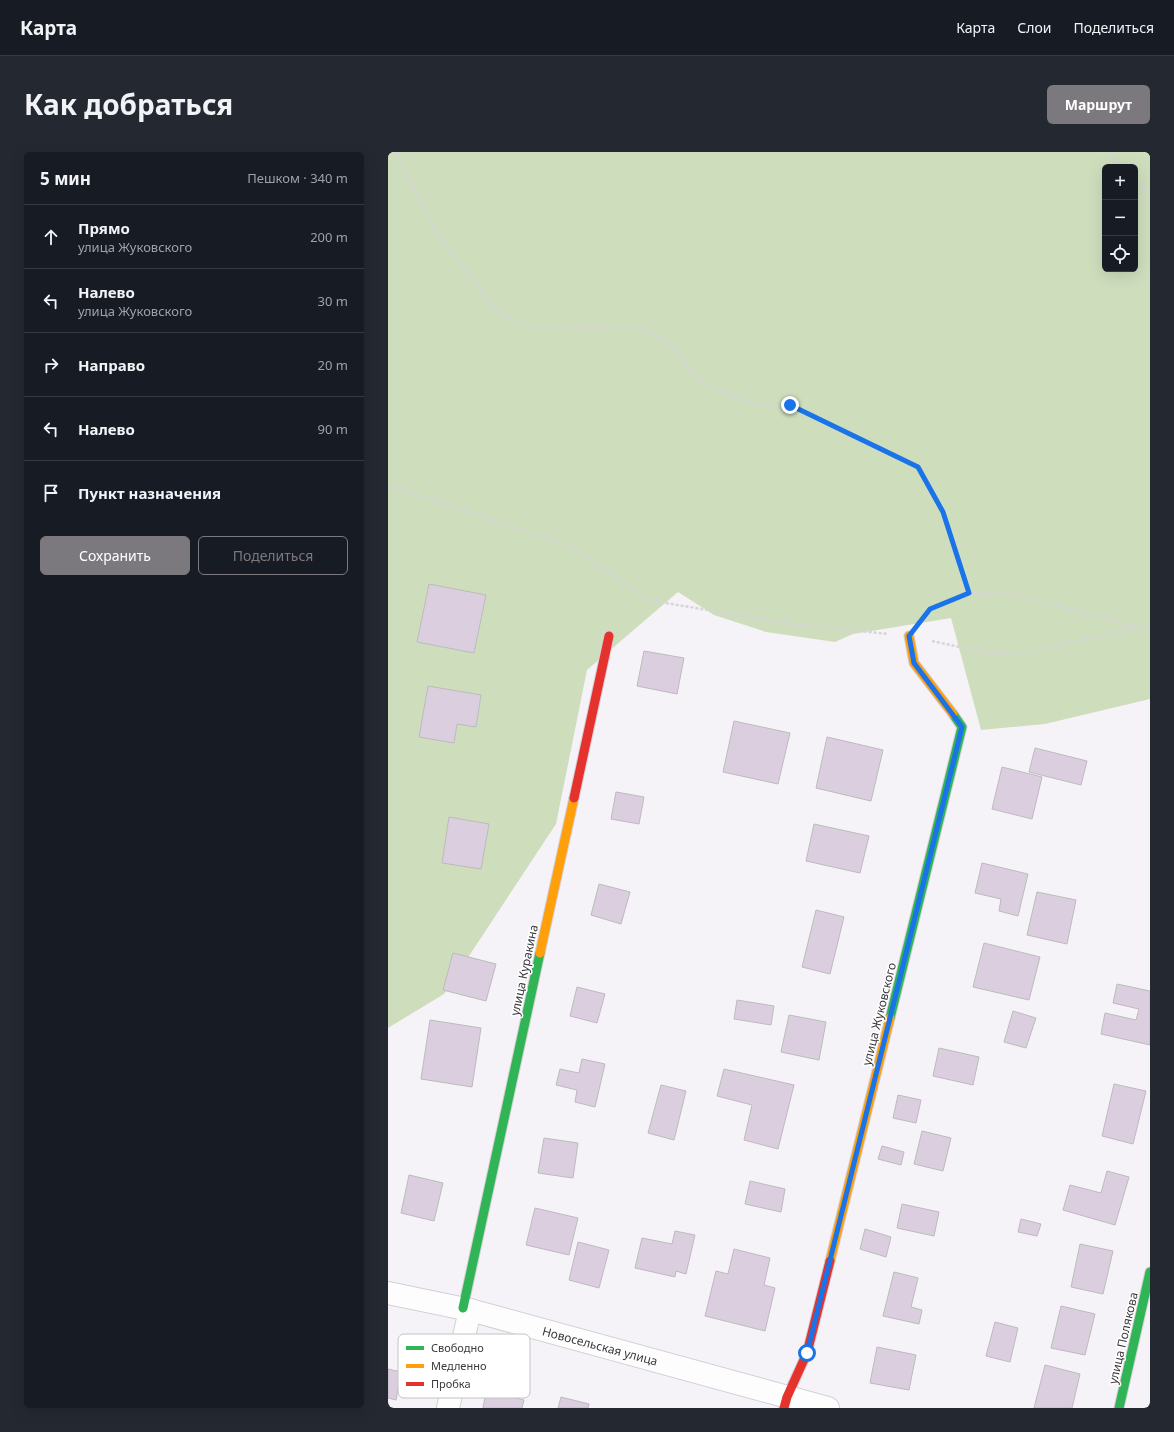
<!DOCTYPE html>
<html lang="ru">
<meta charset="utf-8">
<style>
:root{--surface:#171b24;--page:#242831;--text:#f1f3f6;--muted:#9ea1a6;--line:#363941;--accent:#7c797e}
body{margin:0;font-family:"Noto Sans",sans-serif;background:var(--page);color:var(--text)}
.controls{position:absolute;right:12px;top:12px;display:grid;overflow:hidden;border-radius:6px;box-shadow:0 4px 16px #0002}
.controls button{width:36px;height:36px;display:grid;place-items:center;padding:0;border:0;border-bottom:1px solid var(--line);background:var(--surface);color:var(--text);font:20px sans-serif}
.stop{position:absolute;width:12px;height:12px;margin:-9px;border:3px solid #1a73e8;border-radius:50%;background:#fff}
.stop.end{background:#1a73e8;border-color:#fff;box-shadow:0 1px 4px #0008}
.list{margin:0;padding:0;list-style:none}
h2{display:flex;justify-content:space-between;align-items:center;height:52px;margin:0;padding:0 16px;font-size:17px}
h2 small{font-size:13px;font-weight:400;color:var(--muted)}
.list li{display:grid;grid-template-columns:26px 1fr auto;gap:12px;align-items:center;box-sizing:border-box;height:64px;padding:0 16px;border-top:1px solid var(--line)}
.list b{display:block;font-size:15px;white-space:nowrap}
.list p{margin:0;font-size:13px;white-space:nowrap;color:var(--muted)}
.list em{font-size:13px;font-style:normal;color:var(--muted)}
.actions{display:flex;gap:8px;padding:12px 16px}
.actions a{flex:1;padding:9px 0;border:1px solid var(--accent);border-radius:6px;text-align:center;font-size:14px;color:var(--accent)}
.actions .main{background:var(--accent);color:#fff}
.icon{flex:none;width:22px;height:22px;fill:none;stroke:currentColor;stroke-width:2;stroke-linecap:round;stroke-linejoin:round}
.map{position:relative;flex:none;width:762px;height:1256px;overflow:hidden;border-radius:6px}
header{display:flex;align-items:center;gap:24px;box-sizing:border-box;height:56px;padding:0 20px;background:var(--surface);border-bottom:1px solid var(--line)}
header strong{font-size:19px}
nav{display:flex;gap:22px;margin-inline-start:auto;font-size:14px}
.intro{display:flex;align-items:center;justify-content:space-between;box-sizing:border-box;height:96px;padding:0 24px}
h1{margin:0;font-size:28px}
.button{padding:10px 18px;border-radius:6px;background:var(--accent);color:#fff;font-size:14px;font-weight:700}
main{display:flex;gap:24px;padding:0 24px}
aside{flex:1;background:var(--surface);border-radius:6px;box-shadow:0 4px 16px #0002}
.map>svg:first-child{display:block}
</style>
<header>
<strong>Карта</strong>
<nav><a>Карта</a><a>Слои</a><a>Поделиться</a></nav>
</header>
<div class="intro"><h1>Как добраться</h1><a class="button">Маршрут</a></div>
<main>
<aside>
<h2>5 мин<small>Пешком · 340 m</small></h2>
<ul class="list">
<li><svg class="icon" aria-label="ahead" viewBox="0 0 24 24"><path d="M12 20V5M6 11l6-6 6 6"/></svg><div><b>Прямо</b><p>улица Жуковского</p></div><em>200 m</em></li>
<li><svg class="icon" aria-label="left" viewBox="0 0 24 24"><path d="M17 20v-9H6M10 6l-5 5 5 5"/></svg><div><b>Налево</b><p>улица Жуковского</p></div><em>30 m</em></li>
<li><svg class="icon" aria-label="right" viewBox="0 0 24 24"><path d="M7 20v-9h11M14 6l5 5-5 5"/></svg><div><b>Направо</b></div><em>20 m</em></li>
<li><svg class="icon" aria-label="left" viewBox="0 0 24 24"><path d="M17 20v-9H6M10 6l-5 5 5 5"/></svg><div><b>Налево</b></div><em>90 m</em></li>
<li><svg class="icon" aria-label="arrive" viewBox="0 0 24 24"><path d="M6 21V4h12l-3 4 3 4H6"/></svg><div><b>Пункт назначения</b></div></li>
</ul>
<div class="actions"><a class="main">Сохранить</a><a>Поделиться</a></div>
</aside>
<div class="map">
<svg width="762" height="1256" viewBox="0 0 762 1256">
<rect width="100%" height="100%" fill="#f6f3f8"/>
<!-- green -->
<path fill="#cedebd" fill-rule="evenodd" d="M0,0H762V547L657,572L593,578L563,466L465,482L447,490L378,480L326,463L290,440L199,518L168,672L56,842L0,876ZM717,15H747V117H717Z"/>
<!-- building -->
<g fill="#dbcfdf" stroke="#bdbabe">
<path d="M41,432L98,443L86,501L29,490Z"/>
<path d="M256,499L296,506L289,542L249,534Z"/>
<path d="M40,534L93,543L88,575L69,572L66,591L31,585Z"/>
<path d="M346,569L402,581L390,632L335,620Z"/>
<path d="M439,585L495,598L483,649L428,636Z"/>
<path d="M647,596L699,609L693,633L641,620Z"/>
<path d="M614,615L654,625L644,667L604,657Z"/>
<path d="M228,640L256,645L251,672L223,667Z"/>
<path d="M61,665L101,672L93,717L54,711Z"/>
<path d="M426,672L481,684L472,721L418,709Z"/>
<path d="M594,711L640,722L630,764L611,759L613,747L587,741Z"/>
<path d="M211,732L242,740L233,772L203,763Z"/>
<path d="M649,740L688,748L679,792L639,783Z"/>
<path d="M428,758L456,765L442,822L414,815Z"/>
<path d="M596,791L652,805L641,848L585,835Z"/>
<path d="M65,801L108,812L98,849L55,838Z"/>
<path d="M729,832L762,839V893L713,882L717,861L748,868L751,857L725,851Z"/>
<path d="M189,835L217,842L209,871L182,864Z"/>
<path d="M349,848L386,854L383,873L346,867Z"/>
<path d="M625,859L648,866L638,896L616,890Z"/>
<path d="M401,863L438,870L431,908L393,900Z"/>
<path d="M42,868L93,876L84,935L33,927Z"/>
<path d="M551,896L591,905L585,933L545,924Z"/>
<path d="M194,907L217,912L207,955L187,950L189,938L168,933L172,917L191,921Z"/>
<path d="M336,917L406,933L390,997L356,988L364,953L329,944Z"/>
<path d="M726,932L758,939L745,992L714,984Z"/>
<path d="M273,933L298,939L286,988L260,981Z"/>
<path d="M510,943L533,948L528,971L505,966Z"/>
<path d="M534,979L563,986L555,1019L526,1012Z"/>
<path d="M156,986L190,991L185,1026L150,1021Z"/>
<path d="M494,994L516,1000L513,1013L490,1007Z"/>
<path d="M719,1019L741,1025L727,1073L675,1058L682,1033L713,1041Z"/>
<path d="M21,1023L55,1031L46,1069L13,1061Z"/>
<path d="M362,1029L397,1037L393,1060L357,1052Z"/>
<path d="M514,1052L551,1060L546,1084L509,1076Z"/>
<path d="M147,1056L190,1066L181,1103L138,1093Z"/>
<path d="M633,1067L653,1072L649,1084L630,1080Z"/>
<path d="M477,1077L503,1085L498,1105L472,1097Z"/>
<path d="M287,1079L307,1083L298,1122L288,1119L287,1125L247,1116L254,1086L284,1092Z"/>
<path d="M190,1090L221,1098L211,1136L181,1128Z"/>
<path d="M692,1092L725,1099L715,1142L683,1135Z"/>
<path d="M346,1097L382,1106L376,1133L387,1136L377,1179L317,1164L328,1119L340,1122Z"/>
<path d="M506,1120L530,1126L523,1155L534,1158L531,1172L495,1164Z"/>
<path d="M673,1154L707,1162L697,1203L663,1196Z"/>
<path d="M607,1170L630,1176L622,1210L598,1204Z"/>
<path d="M489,1195L528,1203L521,1238L482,1231Z"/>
<path d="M657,1213L692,1222L684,1256H646Z"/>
<path d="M0,1217L13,1220L8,1248L0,1246Z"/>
<path d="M98,1239L136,1248L134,1256H95Z"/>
<path d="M173,1245L201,1252L200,1256H170Z"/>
</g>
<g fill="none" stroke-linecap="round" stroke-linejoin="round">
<!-- street casing -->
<g stroke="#d3d0d5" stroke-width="24">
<g id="street">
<path d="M0,1141L82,1158L440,1256"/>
<path d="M60,1256L82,1158"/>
</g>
</g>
<!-- fast casing -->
<g stroke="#d3d0d5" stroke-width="11">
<g id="fast">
<path d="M502,866L574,575L565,562"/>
<path d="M75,1156L152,801"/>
<path d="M731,1256L762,1120"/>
</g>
</g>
<!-- slow casing -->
<g stroke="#d3d0d5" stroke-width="11">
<g id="slow">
<path d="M521,484L526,511L565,562"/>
<path d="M152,801L186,646"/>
<path d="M442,1109L502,866"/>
</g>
</g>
<!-- jam casing -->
<g stroke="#d3d0d5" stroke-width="11">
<g id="jam">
<path d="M186,646L221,484"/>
<path d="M396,1256L399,1245L419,1201L442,1109"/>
</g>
</g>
<!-- path -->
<g stroke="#d6d4d6" stroke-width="2.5" stroke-dasharray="3 2" stroke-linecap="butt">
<path d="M9,0L14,14L51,85L111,161L148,177L250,174L284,194L313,231L367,252L402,253L530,315L555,360L581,441L632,443L751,476"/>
<path d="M721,0L735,15"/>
<path d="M747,27L762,43"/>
<path d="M0,333L183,394L260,448L403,472L500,482"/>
<path d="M534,468L542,457L581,441"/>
<path d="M544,489L604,502L638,500L762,473"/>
</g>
<!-- street -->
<use href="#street" stroke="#fefdfe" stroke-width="22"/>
<!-- fast -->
<use href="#fast" stroke="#30b455" stroke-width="9"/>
<!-- slow -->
<use href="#slow" stroke="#ff9f0a" stroke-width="9"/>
<!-- jam -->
<use href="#jam" stroke="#e5322d" stroke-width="9"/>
</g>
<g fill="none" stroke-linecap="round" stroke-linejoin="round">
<!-- route -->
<path stroke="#1a73e8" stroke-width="5" d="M402,253L530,315L555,360L581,441L542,457L521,484L526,511L574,575L419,1201"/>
</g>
<g text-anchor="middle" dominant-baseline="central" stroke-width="3" stroke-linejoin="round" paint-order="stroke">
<!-- street labels -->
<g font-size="12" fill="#3a383c" stroke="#fff">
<text transform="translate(136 818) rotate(-78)">улица Куракина</text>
<text transform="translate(491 862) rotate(-76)">улица Жуковского</text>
<text transform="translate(735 1186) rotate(-77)">улица Полякова</text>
<text transform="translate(212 1194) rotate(15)">Новосельская улица</text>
</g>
</g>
<!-- legend -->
<rect x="10" y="1182" width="132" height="64" rx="6" fill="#fff" stroke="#c4c3c4" stroke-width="1"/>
<rect x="18" y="1194" width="18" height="4" fill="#30b455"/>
<rect x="18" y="1212" width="18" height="4" fill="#ff9f0a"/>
<rect x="18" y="1230" width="18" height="4" fill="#e5322d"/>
<g font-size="11" fill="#3a383c">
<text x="43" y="1200">Свободно</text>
<text x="43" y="1218">Медленно</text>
<text x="43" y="1236">Пробка</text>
</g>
</svg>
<div class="controls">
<button>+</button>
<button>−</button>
<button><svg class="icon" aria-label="locate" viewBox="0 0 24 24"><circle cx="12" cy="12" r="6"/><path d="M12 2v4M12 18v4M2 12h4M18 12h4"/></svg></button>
</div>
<div class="stop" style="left:419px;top:1201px"></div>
<div class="stop end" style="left:402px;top:253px"></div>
</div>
</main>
